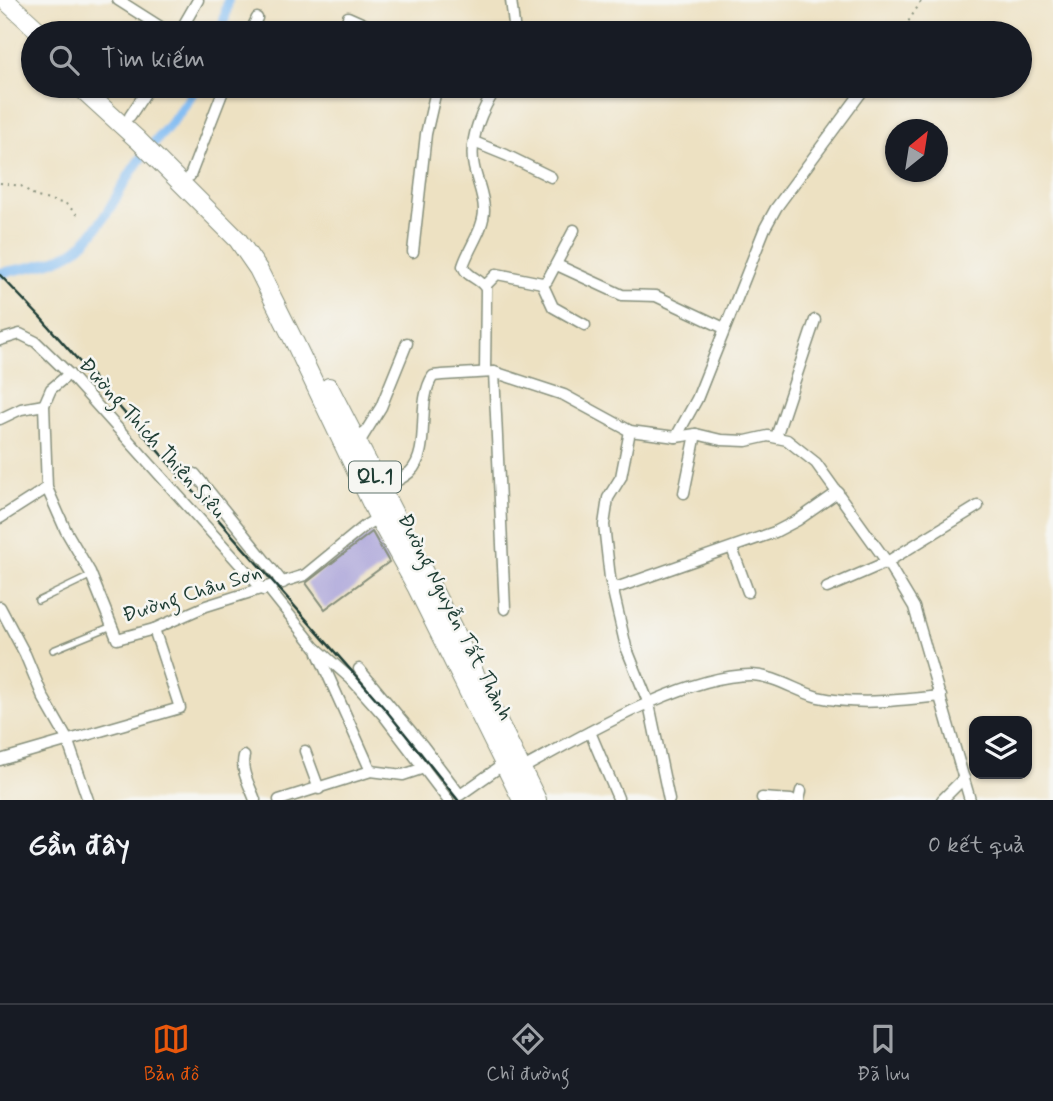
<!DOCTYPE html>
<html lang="vi">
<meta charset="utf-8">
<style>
:root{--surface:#171b24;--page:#20242c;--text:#f1f3f6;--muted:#9ea1a6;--line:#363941;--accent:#ea580c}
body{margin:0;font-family:Mynerve,sans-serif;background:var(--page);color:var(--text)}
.controls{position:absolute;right:21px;bottom:21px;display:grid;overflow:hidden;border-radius:14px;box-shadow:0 2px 5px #0004}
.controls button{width:63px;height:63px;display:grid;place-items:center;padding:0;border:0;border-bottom:2px solid var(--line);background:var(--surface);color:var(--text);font:35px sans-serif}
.compass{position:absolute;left:885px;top:119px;width:63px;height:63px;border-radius:50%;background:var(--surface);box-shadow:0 2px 5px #0004;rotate:30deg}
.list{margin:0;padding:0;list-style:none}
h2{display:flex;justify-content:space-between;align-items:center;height:91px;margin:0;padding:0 28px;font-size:30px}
h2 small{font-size:23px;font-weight:400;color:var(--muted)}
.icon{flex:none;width:38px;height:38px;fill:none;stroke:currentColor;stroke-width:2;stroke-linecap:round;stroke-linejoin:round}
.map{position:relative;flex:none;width:1053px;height:800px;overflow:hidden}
.search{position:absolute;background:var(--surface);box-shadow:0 2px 5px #0004;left:21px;right:21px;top:21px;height:77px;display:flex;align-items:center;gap:18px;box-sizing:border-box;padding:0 24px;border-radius:38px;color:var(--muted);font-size:26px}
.sheet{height:203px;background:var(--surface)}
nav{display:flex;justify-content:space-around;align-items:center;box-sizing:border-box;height:98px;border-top:2px solid var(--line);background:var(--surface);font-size:19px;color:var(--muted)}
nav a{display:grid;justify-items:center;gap:4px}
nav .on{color:var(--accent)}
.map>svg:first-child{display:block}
</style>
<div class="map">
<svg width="1053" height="800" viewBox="0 0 1053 800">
<rect width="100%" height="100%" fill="#f6f6f2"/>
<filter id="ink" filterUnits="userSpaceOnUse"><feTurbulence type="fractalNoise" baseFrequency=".0143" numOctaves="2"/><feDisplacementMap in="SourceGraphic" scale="14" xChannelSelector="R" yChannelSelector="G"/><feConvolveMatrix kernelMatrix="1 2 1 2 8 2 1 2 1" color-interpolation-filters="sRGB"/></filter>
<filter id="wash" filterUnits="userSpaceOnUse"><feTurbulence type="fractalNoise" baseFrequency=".00686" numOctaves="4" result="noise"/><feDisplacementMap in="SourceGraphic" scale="28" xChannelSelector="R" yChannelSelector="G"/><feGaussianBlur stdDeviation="1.57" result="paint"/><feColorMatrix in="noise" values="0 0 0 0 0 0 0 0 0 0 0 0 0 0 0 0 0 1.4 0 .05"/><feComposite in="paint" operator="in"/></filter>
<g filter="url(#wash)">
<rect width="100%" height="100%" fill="#ede1c2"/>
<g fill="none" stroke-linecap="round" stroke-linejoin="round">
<!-- canal -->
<g stroke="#80bbf2" stroke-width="10">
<path d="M222,33L228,0"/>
<path d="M0,273C24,268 51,265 72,252C100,235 119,188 138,162C158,136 182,115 196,86"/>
</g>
</g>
<g id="blocks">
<!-- building -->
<path fill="#aba4d9" d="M372,532L389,562L325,609L306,583Z"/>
</g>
</g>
<g filter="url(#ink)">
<use href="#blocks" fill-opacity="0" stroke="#868f7b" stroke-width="2"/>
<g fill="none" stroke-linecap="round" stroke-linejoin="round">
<!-- lane casing -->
<g stroke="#868f7b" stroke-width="8">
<g id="lane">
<path d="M38,601L92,575"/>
<path d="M53,650L112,626"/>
</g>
</g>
<!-- street casing -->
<g stroke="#868f7b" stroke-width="13">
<g id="street">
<path d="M118,0L170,33"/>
<path d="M511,0L515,33"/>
<path d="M348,17L384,33"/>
<path d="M179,33L198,0"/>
<path d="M250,33L257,18"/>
<path d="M130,116L150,86"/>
<path d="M474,142L506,155L551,177"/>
<path d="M190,176L223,91L228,88L258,86"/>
<path d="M413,252L426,134L437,86"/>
<path d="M557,265L622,295L656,296L724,328"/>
<path d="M542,283L553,307L585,325"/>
<path d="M485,286L497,274L542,283L547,281L574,230"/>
<path d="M0,340L20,334L36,342L69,374L263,590"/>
<path d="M485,372L486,289C481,278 467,278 463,266C469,247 484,229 484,210C484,196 477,181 474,167C468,140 482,108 498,86"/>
<path d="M494,372L505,609"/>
<path d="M0,419L21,409L44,405"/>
<path d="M630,431L621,477L608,498L604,525L610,578L626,647L649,704L669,800"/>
<path d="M676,437L697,399L765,228L776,208L866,86"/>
<path d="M776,437L815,320"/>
<path d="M358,444L381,407L407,343"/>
<path d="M195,474L283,583"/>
<path d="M47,488L44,405L51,389L69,374"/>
<path d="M381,490C390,484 402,479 410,472C432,450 415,403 433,376L442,375L494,372L564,395L630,431L676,437L696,434L721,440L746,441L768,436L787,440L816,463L887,562L914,607L970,800"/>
<path d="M684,493L696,434"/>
<path d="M0,518L47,488L66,531L90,572L117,639L154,629L206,606L305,575L366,525L383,515"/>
<path d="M732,548L748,592"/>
<path d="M268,588L315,647L351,679L385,717L448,800"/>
<path d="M827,588L887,562L978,506"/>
<path d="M613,589L775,532L798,520L838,492"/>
<path d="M0,607L25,654L43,697L67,739L88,800"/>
<path d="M318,653L371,771"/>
<path d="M359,669L423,746L460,795L504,764"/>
<path d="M590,732L618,798"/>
<path d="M305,751L319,789"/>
<path d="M244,756C240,770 250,786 255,800"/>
<path d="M0,760L180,708L154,629"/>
<path d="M521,769C581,737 685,674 752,675C776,676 796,691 818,697C857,706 902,700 941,696"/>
<path d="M762,798L791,800"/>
<path d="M279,800L371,771L403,775L424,768"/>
<path d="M799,800L801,791"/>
<path d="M942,800L964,778"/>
</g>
</g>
<!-- primary casing -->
<g stroke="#868f7b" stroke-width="20">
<g id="primary">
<path d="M5,0L41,33"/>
<path d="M79,86L138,140L238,240L258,269L296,345L378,517L417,588L522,800"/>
<path d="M329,387L444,611L537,800"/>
</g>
</g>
<!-- path -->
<g stroke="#868f7b" stroke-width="2" stroke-dasharray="2 5" stroke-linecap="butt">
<path d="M901,33L922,0"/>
<path d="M0,183L21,186L37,197L66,204L81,218"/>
</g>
<!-- lane -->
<use href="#lane" stroke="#fff" stroke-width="5"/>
<!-- street -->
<use href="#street" stroke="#fff" stroke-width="10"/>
<!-- primary -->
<use href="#primary" stroke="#fff" stroke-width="18"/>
<!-- rail -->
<path stroke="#1f3d34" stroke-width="2.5" d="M0,275L41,318L385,709L458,800"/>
</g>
</g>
<g text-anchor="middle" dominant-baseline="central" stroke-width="5" stroke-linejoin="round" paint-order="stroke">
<!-- shield labels -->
<rect fill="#f6f6f2" stroke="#60746d" stroke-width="2" x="349" y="461.5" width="52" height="31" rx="5"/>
<g font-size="19" font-weight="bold" fill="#1f3d34">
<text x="375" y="477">QL.1</text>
</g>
<!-- street labels -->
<g font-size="21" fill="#1f3d34" stroke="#f6f6f2">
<text transform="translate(152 438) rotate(48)">Đường Thích Thiện Siêu</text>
<text transform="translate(192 594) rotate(-18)">Đường Châu Sơn</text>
<text transform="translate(455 617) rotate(63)">Đường Nguyễn Tất Thành</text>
</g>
</g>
</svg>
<div class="controls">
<button><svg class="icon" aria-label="layers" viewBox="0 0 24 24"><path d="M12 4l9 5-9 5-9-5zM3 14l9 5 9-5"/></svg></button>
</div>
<svg class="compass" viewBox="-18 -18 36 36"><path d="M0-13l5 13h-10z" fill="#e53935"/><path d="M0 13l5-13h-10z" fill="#9ea1a6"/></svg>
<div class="search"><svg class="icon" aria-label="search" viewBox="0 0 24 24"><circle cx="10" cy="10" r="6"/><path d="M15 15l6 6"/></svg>Tìm kiếm</div>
</div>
<section class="sheet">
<h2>Gần đây<small>0 kết quả</small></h2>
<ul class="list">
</ul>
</section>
<nav>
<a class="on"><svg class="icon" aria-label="map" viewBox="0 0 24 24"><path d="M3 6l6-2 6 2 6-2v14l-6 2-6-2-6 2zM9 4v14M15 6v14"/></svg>Bản đồ</a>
<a><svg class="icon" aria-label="directions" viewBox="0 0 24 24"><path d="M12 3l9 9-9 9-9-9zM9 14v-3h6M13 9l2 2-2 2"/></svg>Chỉ đường</a>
<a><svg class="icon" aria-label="saved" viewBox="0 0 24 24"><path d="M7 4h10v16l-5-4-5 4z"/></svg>Đã lưu</a>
</nav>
